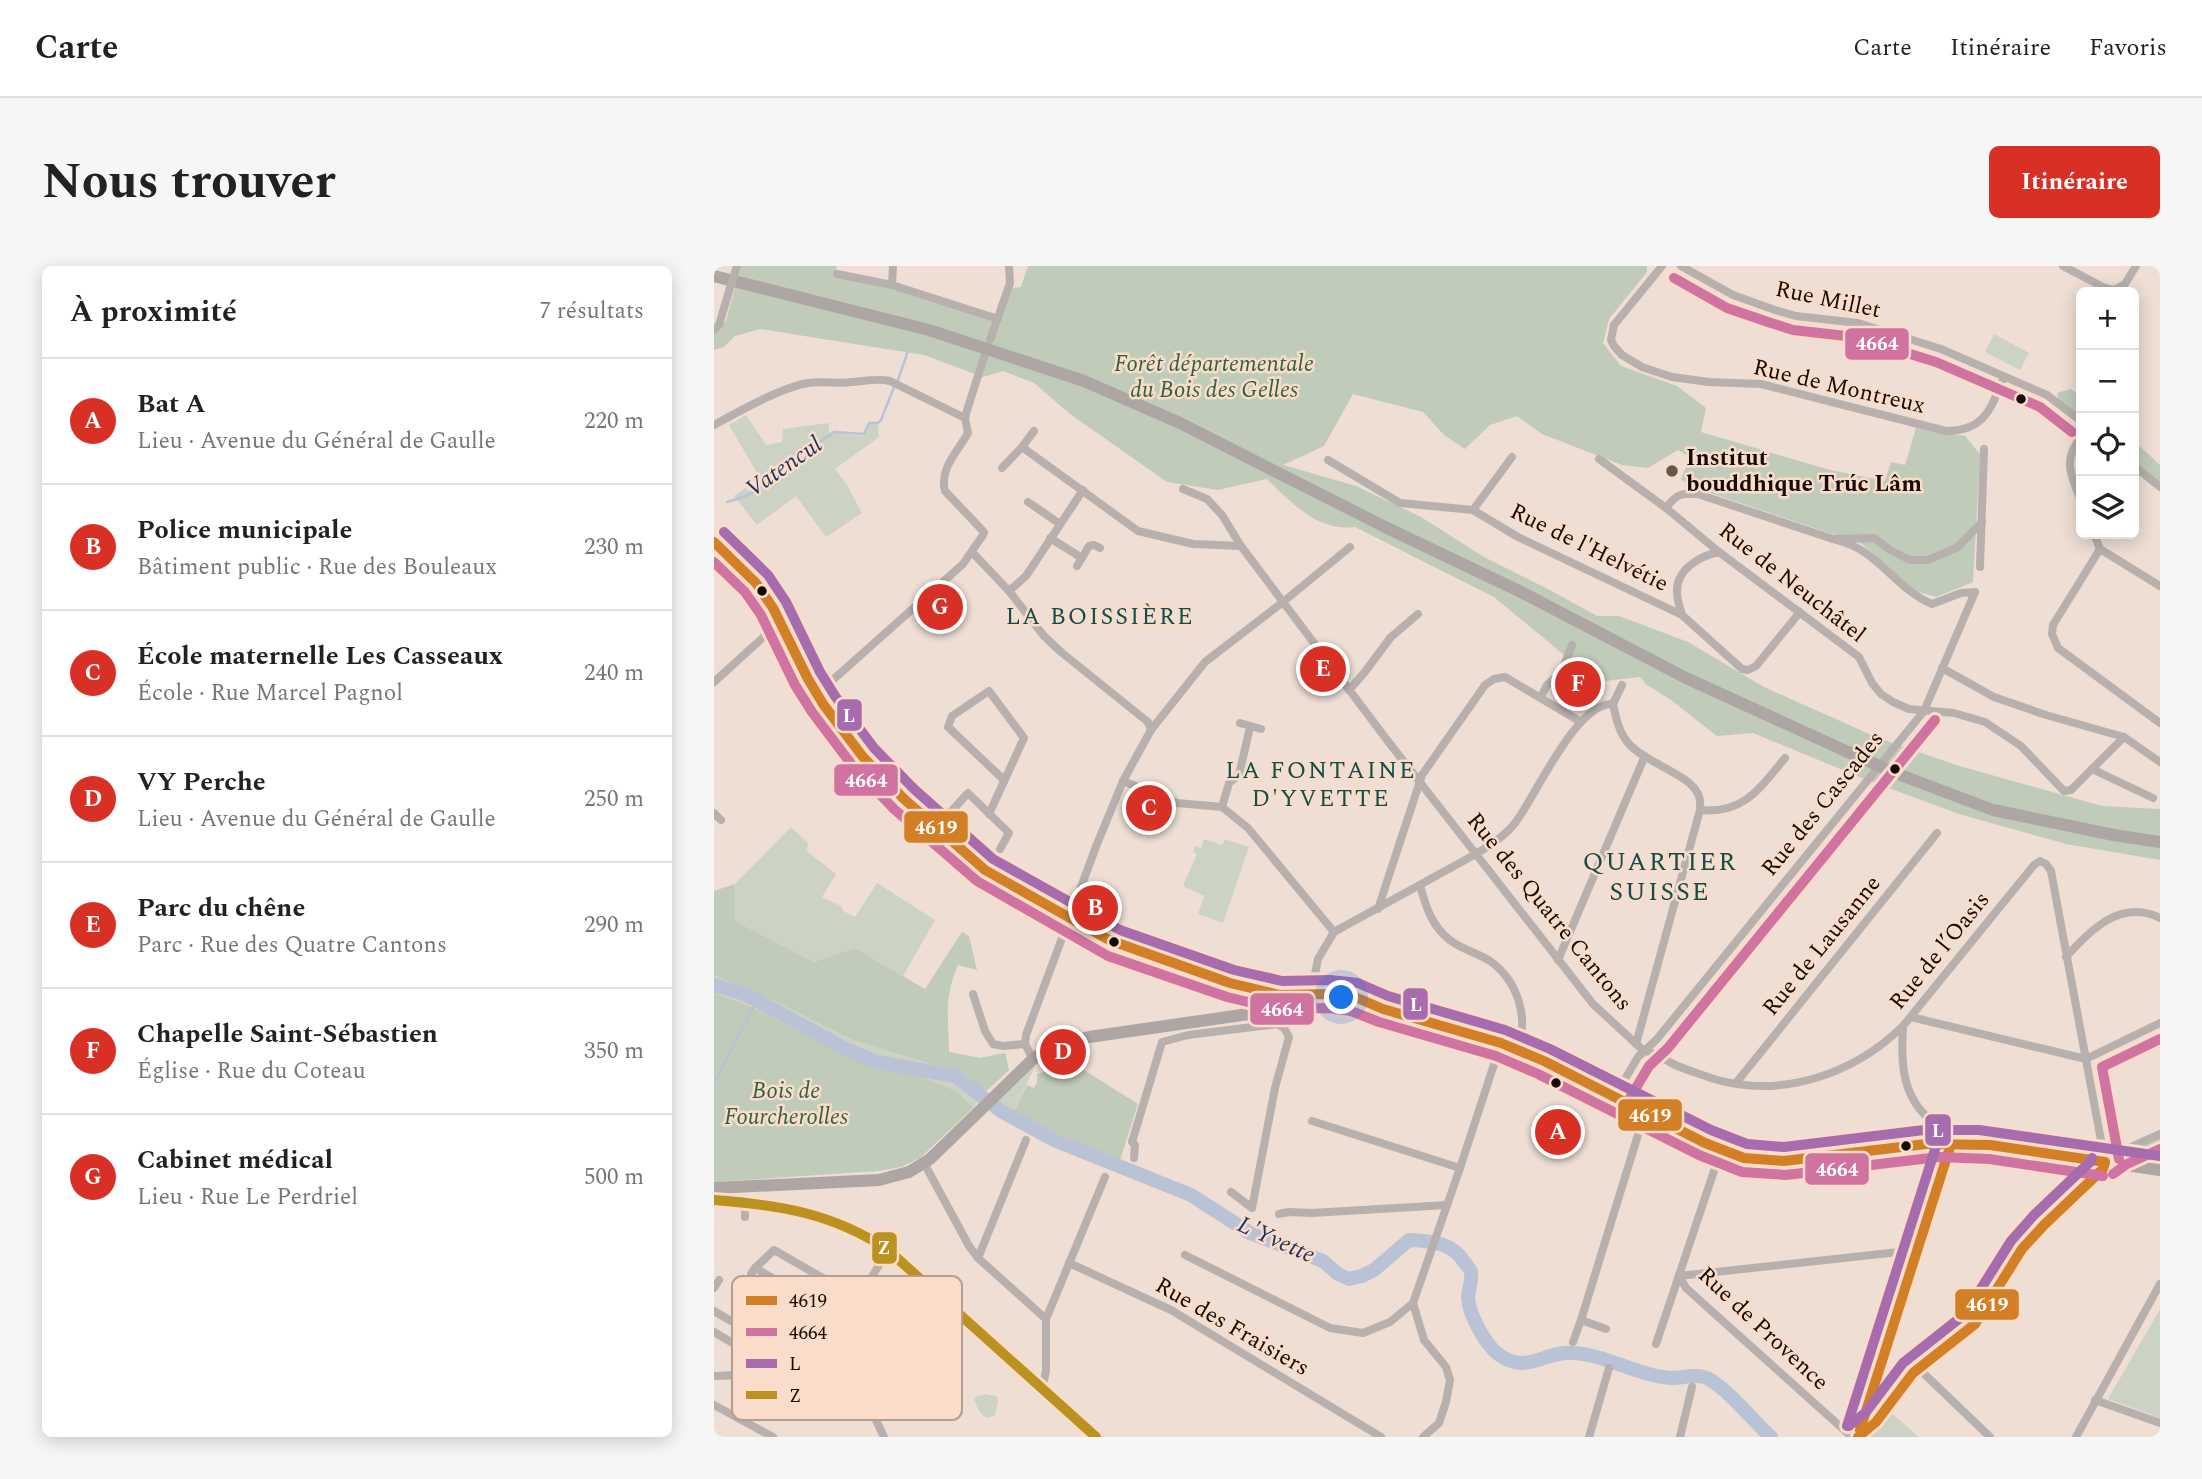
<!DOCTYPE html>
<html lang="fr">
<meta charset="utf-8">
<style>
:root{--surface:#fff;--page:#f6f6f6;--text:#222;--muted:#767676;--line:#e0e0e0;--accent:#d93025}
body{margin:0;font-family:Spectral,serif;background:var(--page);color:var(--text)}
.controls{position:absolute;right:21px;top:21px;display:grid;overflow:hidden;border-radius:10px;box-shadow:0 4px 18px #0003}
.controls button{width:63px;height:63px;display:grid;place-items:center;padding:0;border:0;border-bottom:2px solid var(--line);background:var(--surface);color:var(--text);font:35px sans-serif}
.you{position:absolute;left:628px;top:732px;width:24px;height:24px;margin:-18px;border:5px solid #fff;border-radius:50%;background:#1a73e8;box-shadow:0 0 0 10px #1a73e833}
.badge{display:grid;place-items:center;width:46px;height:46px;border-radius:50%;background:var(--accent);color:#fff;font-size:23px;font-weight:700}
.pin{position:absolute;translate:-50% -50%;border:4px solid #fff;box-shadow:0 2px 7px #0006}
.list{margin:0;padding:0;list-style:none}
h2{display:flex;justify-content:space-between;align-items:center;height:91px;margin:0;padding:0 28px;font-size:30px}
h2 small{font-size:23px;font-weight:400;color:var(--muted)}
.list li{display:grid;grid-template-columns:46px 1fr auto;gap:21px;align-items:center;box-sizing:border-box;height:126px;padding:0 28px;border-top:2px solid var(--line)}
.list b{display:block;font-size:26px;white-space:nowrap}
.list p{margin:0;font-size:23px;white-space:nowrap;color:var(--muted)}
.list em{font-size:23px;font-style:normal;color:var(--muted)}
.icon{flex:none;width:38px;height:38px;fill:none;stroke:currentColor;stroke-width:2;stroke-linecap:round;stroke-linejoin:round}
.map{position:relative;flex:none;width:1446px;height:1171px;overflow:hidden;border-radius:10px}
header{display:flex;align-items:center;gap:42px;box-sizing:border-box;height:98px;padding:0 35px;background:var(--surface);border-bottom:2px solid var(--line)}
header strong{font-size:33px}
nav{display:flex;gap:38px;margin-inline-start:auto;font-size:24px}
.intro{display:flex;align-items:center;justify-content:space-between;box-sizing:border-box;height:168px;padding:0 42px}
h1{margin:0;font-size:49px}
.button{padding:18px 32px;border-radius:10px;background:var(--accent);color:#fff;font-size:24px;font-weight:700}
main{display:flex;gap:42px;padding:0 42px}
aside{flex:1;background:var(--surface);border-radius:10px;box-shadow:0 4px 18px #0003}
.map>svg:first-child{display:block}
</style>
<header>
<strong>Carte</strong>
<nav><a>Carte</a><a>Itinéraire</a><a>Favoris</a></nav>
</header>
<div class="intro"><h1>Nous trouver</h1><a class="button">Itinéraire</a></div>
<main>
<aside>
<h2>À proximité<small>7 résultats</small></h2>
<ul class="list">
<li><span class="badge">A</span><div><b>Bat A</b><p>Lieu · Avenue du Général de Gaulle</p></div><em>220 m</em></li>
<li><span class="badge">B</span><div><b>Police municipale</b><p>Bâtiment public · Rue des Bouleaux</p></div><em>230 m</em></li>
<li><span class="badge">C</span><div><b>École maternelle Les Casseaux</b><p>École · Rue Marcel Pagnol</p></div><em>240 m</em></li>
<li><span class="badge">D</span><div><b>VY Perche</b><p>Lieu · Avenue du Général de Gaulle</p></div><em>250 m</em></li>
<li><span class="badge">E</span><div><b>Parc du chêne</b><p>Parc · Rue des Quatre Cantons</p></div><em>290 m</em></li>
<li><span class="badge">F</span><div><b>Chapelle Saint-Sébastien</b><p>Église · Rue du Coteau</p></div><em>350 m</em></li>
<li><span class="badge">G</span><div><b>Cabinet médical</b><p>Lieu · Rue Le Perdriel</p></div><em>500 m</em></li>
</ul>
</aside>
<div class="map">
<svg width="1446" height="1171" viewBox="0 0 1446 1171">
<rect width="100%" height="100%" fill="#eeded4"/>
<!-- green -->
<g fill="#ccd3c4">
<path d="M1280,68L1315,87L1306,104L1271,86Z"/>
<path d="M32,149L52,179L68,176L69,163L115,157V167L150,170L156,158H164L165,171L121,203L133,219L148,247L112,271L82,230L43,259L20,230L31,222L35,225L48,215L15,159Z"/>
<path d="M77,561L94,577L93,585L122,608L108,631L127,640L129,645L141,651L163,617L221,654L189,710L141,682L100,696L21,655V618Z"/>
<path d="M490,573L508,579L511,573L535,581L509,657L484,648L490,630L469,620L483,588L479,586L481,580L487,582Z"/>
<path d="M0,683L233,732L235,786L266,792L291,787L295,804L270,827L259,842L244,826L206,810L162,802L106,776L40,742L0,727Z"/>
<path d="M322,798L298,849L280,837Z"/>
<path d="M1446,1043V1152L1394,1133Z"/>
<path d="M271,1128L283,1130L284,1136L281,1149C268,1157 265,1143 260,1134L261,1131Z"/>
<path d="M1174,1144L1205,1171H1151Z"/>
</g>
<!-- forest -->
<g fill="#c0cbba">
<path d="M27,0H123L120,10L186,25L284,56L298,22L307,21L314,0H933V6L895,53L889,77L907,100L963,120L992,142L987,166L1116,204L1171,215L1177,196L1191,199L1202,162L1251,170L1266,188L1259,316L1222,331L1198,324L1148,278L976,220L967,213L976,191L964,184L934,202L908,199L828,168L803,150L776,159L751,183L730,169L709,146L639,128L610,180L569,199L642,220L707,251L770,291L834,323L883,350H905L974,376L1050,421L1162,471L1242,499L1388,540L1446,543V594L1352,578L1245,548L1153,514L1039,467L1003,470L957,434L933,419L926,411L883,416L780,331L641,261C604,266 578,237 553,213L504,224L453,216L356,148L320,117L289,105L269,111L210,89L46,63L21,70L10,81L0,84V67L12,55Z"/>
<path d="M1357,123L1367,131V152L1344,133L1343,127Z"/>
<path d="M1420,175L1446,199V218L1420,197Z"/>
<path d="M21,618V655L100,696L141,682L211,723L248,666L255,670L263,704L244,699C230,731 234,752 235,786L266,792L291,787L295,804L270,827L224,800L139,774L55,732L0,709V625Z"/>
<path d="M0,727L40,742L106,776L162,802L206,810L244,826L259,842L206,892L187,901L165,905L0,916Z"/>
<path d="M360,798L424,838L406,894L298,849L313,819L320,822L323,816V808Z"/>
<path d="M1446,872V895L1415,891L1413,886Z"/>
</g>
<g fill="none" stroke-linecap="round" stroke-linejoin="round">
<!-- stream -->
<g stroke="#bac2d5" stroke-width="2.5">
<path d="M184,114L194,85"/>
<path d="M13,236C34,230 47,226 59,206L67,204L88,192L106,176L120,166L150,168L155,157H164L167,154L180,121"/>
<path d="M0,818L43,734"/>
</g>
<!-- river -->
<path stroke="#bac2d5" stroke-width="14" d="M0,719L31,728L128,781L162,796L241,810L287,845L340,874L477,929L536,967L609,995L624,1008L635,1013L648,1010L660,1004L695,974C718,975 738,976 751,997C753,1000 756,1002 757,1006C759,1014 754,1024 754,1032C755,1048 771,1078 784,1088C813,1110 831,1084 860,1087C893,1089 924,1110 958,1112C970,1112 983,1107 995,1113C1018,1127 1037,1153 1057,1171"/>
<!-- minor -->
<g stroke="#b7b0ad" stroke-width="8">
<path d="M948,0L900,59L897,74L900,80L908,89L928,101L958,111L995,116L1047,118L1232,165C1272,165 1277,141 1290,111"/>
<path d="M967,0L1019,29L1061,44L1082,50L1144,57L1227,83L1333,129L1367,155"/>
<path d="M1349,0L1389,21L1400,24L1411,18L1422,0"/>
<path d="M123,8L178,19L284,53"/>
<path d="M178,19L179,0"/>
<path d="M0,64L5,59L16,22"/>
<path d="M276,74L296,17L295,0"/>
<path d="M0,159C24,146 68,121 94,117C109,115 124,118 138,116C151,115 163,112 176,115L251,152"/>
<path d="M1367,171C1348,195 1357,209 1367,235"/>
<path d="M308,181L424,265L479,278L527,280"/>
<path d="M885,193L952,242L1005,286L1145,391L1158,417L1167,428L1179,436L1195,443L1240,447L1271,456L1307,480L1350,525L1357,524L1410,471"/>
<path d="M614,194L686,237L759,244L804,271L968,349L1028,403L1034,404L1042,400L1086,346"/>
<path d="M1420,200L1446,221"/>
<path d="M288,202L308,181L320,165"/>
<path d="M469,223L493,233L508,249L527,280L673,474L879,738L930,785C941,786 950,793 959,798C972,804 986,808 1000,813C1068,833 1140,808 1189,760L1320,599L1326,595L1332,598L1337,605L1391,896"/>
<path d="M314,236L346,258"/>
<path d="M952,242C963,228 966,227 984,228L1119,273L1160,272L1176,284L1196,294H1214L1244,281L1268,256"/>
<path d="M759,244L798,191"/>
<path d="M1380,268L1386,283"/>
<path d="M336,272L368,292"/>
<path d="M1386,283L1339,359L1338,368L1344,382L1446,457"/>
<path d="M1386,283L1446,320"/>
<path d="M258,286L295,325L330,370L347,386L434,456L437,464"/>
<path d="M363,300L375,280L380,279L386,282"/>
<path d="M1266,301L1270,183"/>
<path d="M295,325L312,310L369,224"/>
<path d="M968,349C966,342 963,334 963,326C962,304 985,290 1005,286"/>
<path d="M1228,402L1280,431L1332,449L1410,471L1446,496"/>
<path d="M0,416L66,356"/>
<path d="M635,424L650,407L677,371L704,348"/>
<path d="M103,428L249,298L269,269L270,266L231,225C225,203 244,185 254,167L251,152L254,141L271,88"/>
<path d="M827,431L833,419L847,407L858,379"/>
<path d="M899,438C902,452 905,467 915,478C932,497 975,508 984,528C987,533 986,539 986,544L922,778"/>
<path d="M526,457L547,463"/>
<path d="M1378,503L1439,532"/>
<path d="M409,515L463,537L508,541L534,562L620,666"/>
<path d="M508,541L515,517L525,509L536,461"/>
<path d="M986,544C1030,548 1045,523 1071,492"/>
<path d="M0,547L7,554"/>
<path d="M275,548L310,472L275,425L238,450L234,461L290,514"/>
<path d="M234,549L254,527L295,567L286,583"/>
<path d="M271,604L280,592"/>
<path d="M706,619C711,637 715,653 729,668C742,682 760,685 776,695C803,714 816,752 803,783"/>
<path d="M664,643L708,509L771,419L780,413L791,411L867,456"/>
<path d="M1352,691C1377,663 1407,633 1446,652"/>
<path d="M844,694L930,492"/>
<path d="M259,728L271,765L279,778L289,780L311,778"/>
<path d="M597,728L604,693L620,666L762,588C776,579 791,570 801,557C822,530 862,436 899,438L908,419"/>
<path d="M1197,751L1372,793"/>
<path d="M319,793L311,778L312,769L383,578L409,515L437,464L491,396L569,336L636,281"/>
<path d="M1372,793L1446,757"/>
<path d="M1022,817L1223,567"/>
<path d="M901,830L924,791L943,773L1210,445L1261,326L1247,327L1218,338C1191,327 1174,302 1150,286C1140,279 1130,276 1119,273"/>
<path d="M598,855L746,902"/>
<path d="M420,892L421,879L418,876L448,776L474,769L563,758L570,762L575,771L561,822L538,942L517,926"/>
<path d="M1391,896L1406,886L1446,868"/>
<path d="M210,897L255,980L264,992L332,1053"/>
<path d="M31,936V951"/>
<path d="M565,948L575,946L598,947L733,939"/>
<path d="M471,989L616,1062L649,1067L676,1056L699,1037"/>
<path d="M264,992L312,874"/>
<path d="M355,997L457,1044L667,1171"/>
<path d="M41,1002L60,984L128,1023"/>
<path d="M965,1010L1203,984"/>
<path d="M965,1010L972,1022L1138,1171"/>
<path d="M97,1017L76,1022L41,1002L37,1008L41,1018L74,1036C99,1031 128,1020 153,1019L174,984"/>
<path d="M0,1022L5,1014"/>
<path d="M0,1045L73,1088L145,1034L153,1019"/>
<path d="M892,1063L867,1054L924,869L934,848"/>
<path d="M0,1066L56,1099"/>
<path d="M859,1076L867,1054"/>
<path d="M942,1078L1007,884"/>
<path d="M1204,1102L1276,1171"/>
<path d="M0,1110C26,1111 51,1102 73,1088"/>
<path d="M328,1123L332,1105V1053L391,911"/>
<path d="M1381,1134L1446,1157"/>
<path d="M0,1139L59,1171"/>
<path d="M170,1171L161,1152L160,1145L179,1110L219,1024"/>
<path d="M709,1171L725,1157L732,1136L736,1114L732,1101L710,1074L699,1037L746,902L787,777"/>
<path d="M875,1171L895,1102"/>
<path d="M966,1171L978,1121"/>
<path d="M1142,1171L1148,1160L1237,878C1231,863 1223,860 1212,850C1187,826 1187,792 1189,760"/>
<path d="M1144,1171L1162,1156L1199,1107L1261,1058L1271,1044L1308,983L1330,959L1389,903L1391,896"/>
<path d="M1362,1171L1446,1018"/>
</g>
<!-- tertiary -->
<g stroke="#b7b0ad" stroke-width="10">
<path d="M0,276L42,317L59,342L106,433L149,491L215,557L271,604L395,674L486,707L566,729L618,728L641,731L659,739"/>
<path d="M0,934C61,938 124,945 174,984L382,1171"/>
</g>
<!-- secondary -->
<g stroke="#ada6a3" stroke-width="12">
<path d="M0,10L215,64L370,115L466,157L671,261L805,325L972,412L1134,486"/>
<path d="M1181,507L1279,544L1400,569L1446,576"/>
<path d="M0,922L165,914L195,906L216,893L319,793L331,785L345,778L375,771L576,742L612,738L652,740L721,756L803,783L991,877L1030,892L1070,895L1212,878H1265L1446,904"/>
</g>
<!-- minor-bridge -->
<path stroke="#b7b0ad" stroke-width="8" d="M16,22L23,0"/>
<!-- secondary-bridge -->
<path stroke="#ada6a3" stroke-width="12" d="M1134,486L1181,507"/>
<!-- bus-1 casing -->
<g stroke="#f9dcc9" stroke-width="16">
<g id="bus-1">
<path d="M0,276L42,317L59,342L94,413L109,438L149,491L190,533L271,604L395,674L516,717L566,729L616,728L641,731L669,743L787,777L830,795L991,877L1030,892L1070,895L1212,878H1237"/>
<path d="M1216,878L1276,879L1391,896"/>
<path d="M1146,1164L1237,878"/>
<path d="M1144,1171L1162,1156L1199,1107L1261,1058L1308,983L1330,959L1389,903L1391,896"/>
</g>
</g>
<!-- bus-2 casing -->
<g stroke="#f9dcc9" stroke-width="16">
<g id="bus-2">
<path d="M960,12L1013,42L1057,57L1079,64L1141,71L1222,96L1326,141L1358,166"/>
<path d="M0,296L31,326L47,349L81,419L98,446L138,499L180,543L263,615L394,690L513,731L564,743L615,742L637,745L665,756L782,790L824,808L985,889L1028,906L1072,909L1225,891L1275,893L1389,910"/>
<path d="M913,837L935,800L954,782L1221,454"/>
<path d="M1405,893L1388,801L1446,773"/>
<path d="M1399,908L1413,898L1446,883"/>
</g>
</g>
<!-- bus-3 casing -->
<g stroke="#f9dcc9" stroke-width="16">
<g id="bus-3">
<path d="M10,266L54,309L72,336L106,406L121,430L160,482L200,523L279,593L406,664L520,704L568,715L616,714L644,717L674,730L791,764L836,783L997,864L1033,878L1070,881L1210,864H1265L1446,890"/>
<path d="M1133,1160L1224,874"/>
<path d="M1135,1160L1152,1146L1189,1097L1251,1048L1297,975L1320,949L1377,895L1378,892"/>
</g>
</g>
<!-- bus-4 casing -->
<g stroke="#f9dcc9" stroke-width="16">
<path id="bus-4" d="M0,934C65,939 119,947 174,984L382,1171"/>
</g>
<!-- bus-1 -->
<use href="#bus-1" stroke="#d27f26" stroke-width="10"/>
<!-- bus-2 -->
<use href="#bus-2" stroke="#d073a1" stroke-width="10"/>
<!-- bus-3 -->
<use href="#bus-3" stroke="#a76cad" stroke-width="10"/>
<!-- bus-4 -->
<use href="#bus-4" stroke="#bb921f" stroke-width="10"/>
</g>
<!-- markers -->
<g fill="#160c07" stroke="#f9dcc9" stroke-width="2.5">
<circle cx="1307" cy="133" r="6"/>
<circle cx="48" cy="325" r="6"/>
<circle cx="1181" cy="503" r="6"/>
<circle cx="400" cy="676" r="6"/>
<circle cx="842" cy="817" r="6"/>
<circle cx="1192" cy="880" r="6"/>
</g>
<circle fill="#62564f" stroke="#f9dcc9" stroke-width="2.5" cx="958" cy="205" r="7"/>
<g text-anchor="middle" dominant-baseline="central" stroke-width="5" stroke-linejoin="round" paint-order="stroke">
<!-- street labels -->
<g font-size="23" fill="#160c07" stroke="#f9dcc9">
<text transform="translate(1114 34) rotate(12)">Rue Millet</text>
<text transform="translate(1125 121) rotate(13)">Rue de Montreux</text>
<text transform="translate(875 282) rotate(26)">Rue de l'Helvétie</text>
<text transform="translate(1078 317) rotate(38)">Rue de Neuchâtel</text>
<text transform="translate(1109 538) rotate(-51)">Rue des Cascades</text>
<text transform="translate(835 646) rotate(51)">Rue des Quatre Cantons</text>
<text transform="translate(1108 680) rotate(-51)">Rue de Lausanne</text>
<text transform="translate(1226 685) rotate(-51)">Rue de l’Oasis</text>
<text transform="translate(518 1061) rotate(30)">Rue des Fraisiers</text>
<text transform="translate(1049 1063) rotate(43)">Rue de Provence</text>
</g>
<!-- park labels -->
<g font-size="23" font-style="italic" fill="#2e6340" stroke="#f9dcc9">
<text x="500" y="98">Forêt départementale<tspan x="500" dy="26">du Bois des Gelles</tspan></text>
<text x="72" y="825">Bois de<tspan x="72" dy="26">Fourcherolles</tspan></text>
</g>
<!-- poi labels -->
<g font-size="23" font-weight="bold" fill="#160c07" stroke="#f9dcc9" text-anchor="start">
<text x="972" y="192">Institut<tspan x="972" dy="26">bouddhique Trúc Lâm</tspan></text>
</g>
<!-- water labels -->
<g font-size="24" font-style="italic" fill="#1b345d" stroke="#f9dcc9">
<text transform="translate(70 201) rotate(-35)">Vatencul</text>
<text transform="translate(562 974) rotate(24)">L'Yvette</text>
</g>
<!-- neighbourhood labels -->
<g font-size="24" letter-spacing="2" fill="#0f4e4c" stroke="#f9dcc9">
<text x="386" y="351">LA BOISSIÈRE</text>
<text x="607" y="505">LA FONTAINE<tspan x="607" dy="28">D'YVETTE</tspan></text>
</g>
<!-- quarter labels -->
<g font-size="26" letter-spacing="2" fill="#0f4e4c" stroke="#f9dcc9">
<text x="946" y="596">QUARTIER<tspan x="946" dy="30">SUISSE</tspan></text>
</g>
</g>
<!-- legend -->
<rect x="18" y="1010" width="230" height="144" rx="10" fill="#f9dcc9" stroke="#b59e8f" stroke-width="2"/>
<rect x="32" y="1030" width="31" height="9" fill="#d27f26"/>
<rect x="32" y="1062" width="31" height="8" fill="#d073a1"/>
<rect x="32" y="1093" width="31" height="9" fill="#a76cad"/>
<rect x="32" y="1125" width="31" height="8" fill="#bb921f"/>
<g font-size="19" fill="#160c07">
<text x="75" y="1041">4619</text>
<text x="75" y="1073">4664</text>
<text x="75" y="1104">L</text>
<text x="75" y="1136">Z</text>
</g>
<g stroke="#f9dcc9" stroke-width="2.5">
<rect x="1130" y="61" width="66" height="34" rx="7" fill="#d073a1"/>
<rect x="122" y="432" width="27" height="34" rx="7" fill="#a76cad"/>
<rect x="119" y="497" width="66" height="34" rx="7" fill="#d073a1"/>
<rect x="189" y="544" width="66" height="34" rx="7" fill="#d27f26"/>
<rect x="688" y="721" width="27" height="34" rx="7" fill="#a76cad"/>
<rect x="535" y="726" width="66" height="34" rx="7" fill="#d073a1"/>
<rect x="903" y="832" width="66" height="34" rx="7" fill="#d27f26"/>
<rect x="1210" y="847" width="28" height="34" rx="7" fill="#a76cad"/>
<rect x="1090" y="886" width="66" height="34" rx="7" fill="#d073a1"/>
<rect x="157" y="965" width="27" height="34" rx="7" fill="#bb921f"/>
<rect x="1240" y="1022" width="66" height="33" rx="7" fill="#d27f26"/>
</g>
<g font-size="19" text-anchor="middle" font-weight="bold" fill="#fff">
<text x="1163" y="84">4664</text>
<text x="135" y="456">L</text>
<text x="152" y="521">4664</text>
<text x="222" y="568">4619</text>
<text x="702" y="745">L</text>
<text x="568" y="750">4664</text>
<text x="936" y="856">4619</text>
<text x="1224" y="871">L</text>
<text x="1123" y="910">4664</text>
<text x="170" y="988">Z</text>
<text x="1273" y="1045">4619</text>
</g>
</svg>
<div class="controls">
<button>+</button>
<button>−</button>
<button><svg class="icon" aria-label="locate" viewBox="0 0 24 24"><circle cx="12" cy="12" r="6"/><path d="M12 2v4M12 18v4M2 12h4M18 12h4"/></svg></button>
<button><svg class="icon" aria-label="layers" viewBox="0 0 24 24"><path d="M12 4l9 5-9 5-9-5zM3 14l9 5 9-5"/></svg></button>
</div>
<div class="you"></div>
<div class="pin badge" style="left:844px;top:866px">A</div>
<div class="pin badge" style="left:381px;top:642px">B</div>
<div class="pin badge" style="left:435px;top:542px">C</div>
<div class="pin badge" style="left:349px;top:786px">D</div>
<div class="pin badge" style="left:609px;top:403px">E</div>
<div class="pin badge" style="left:864px;top:418px">F</div>
<div class="pin badge" style="left:226px;top:341px">G</div>
</div>
</main>
